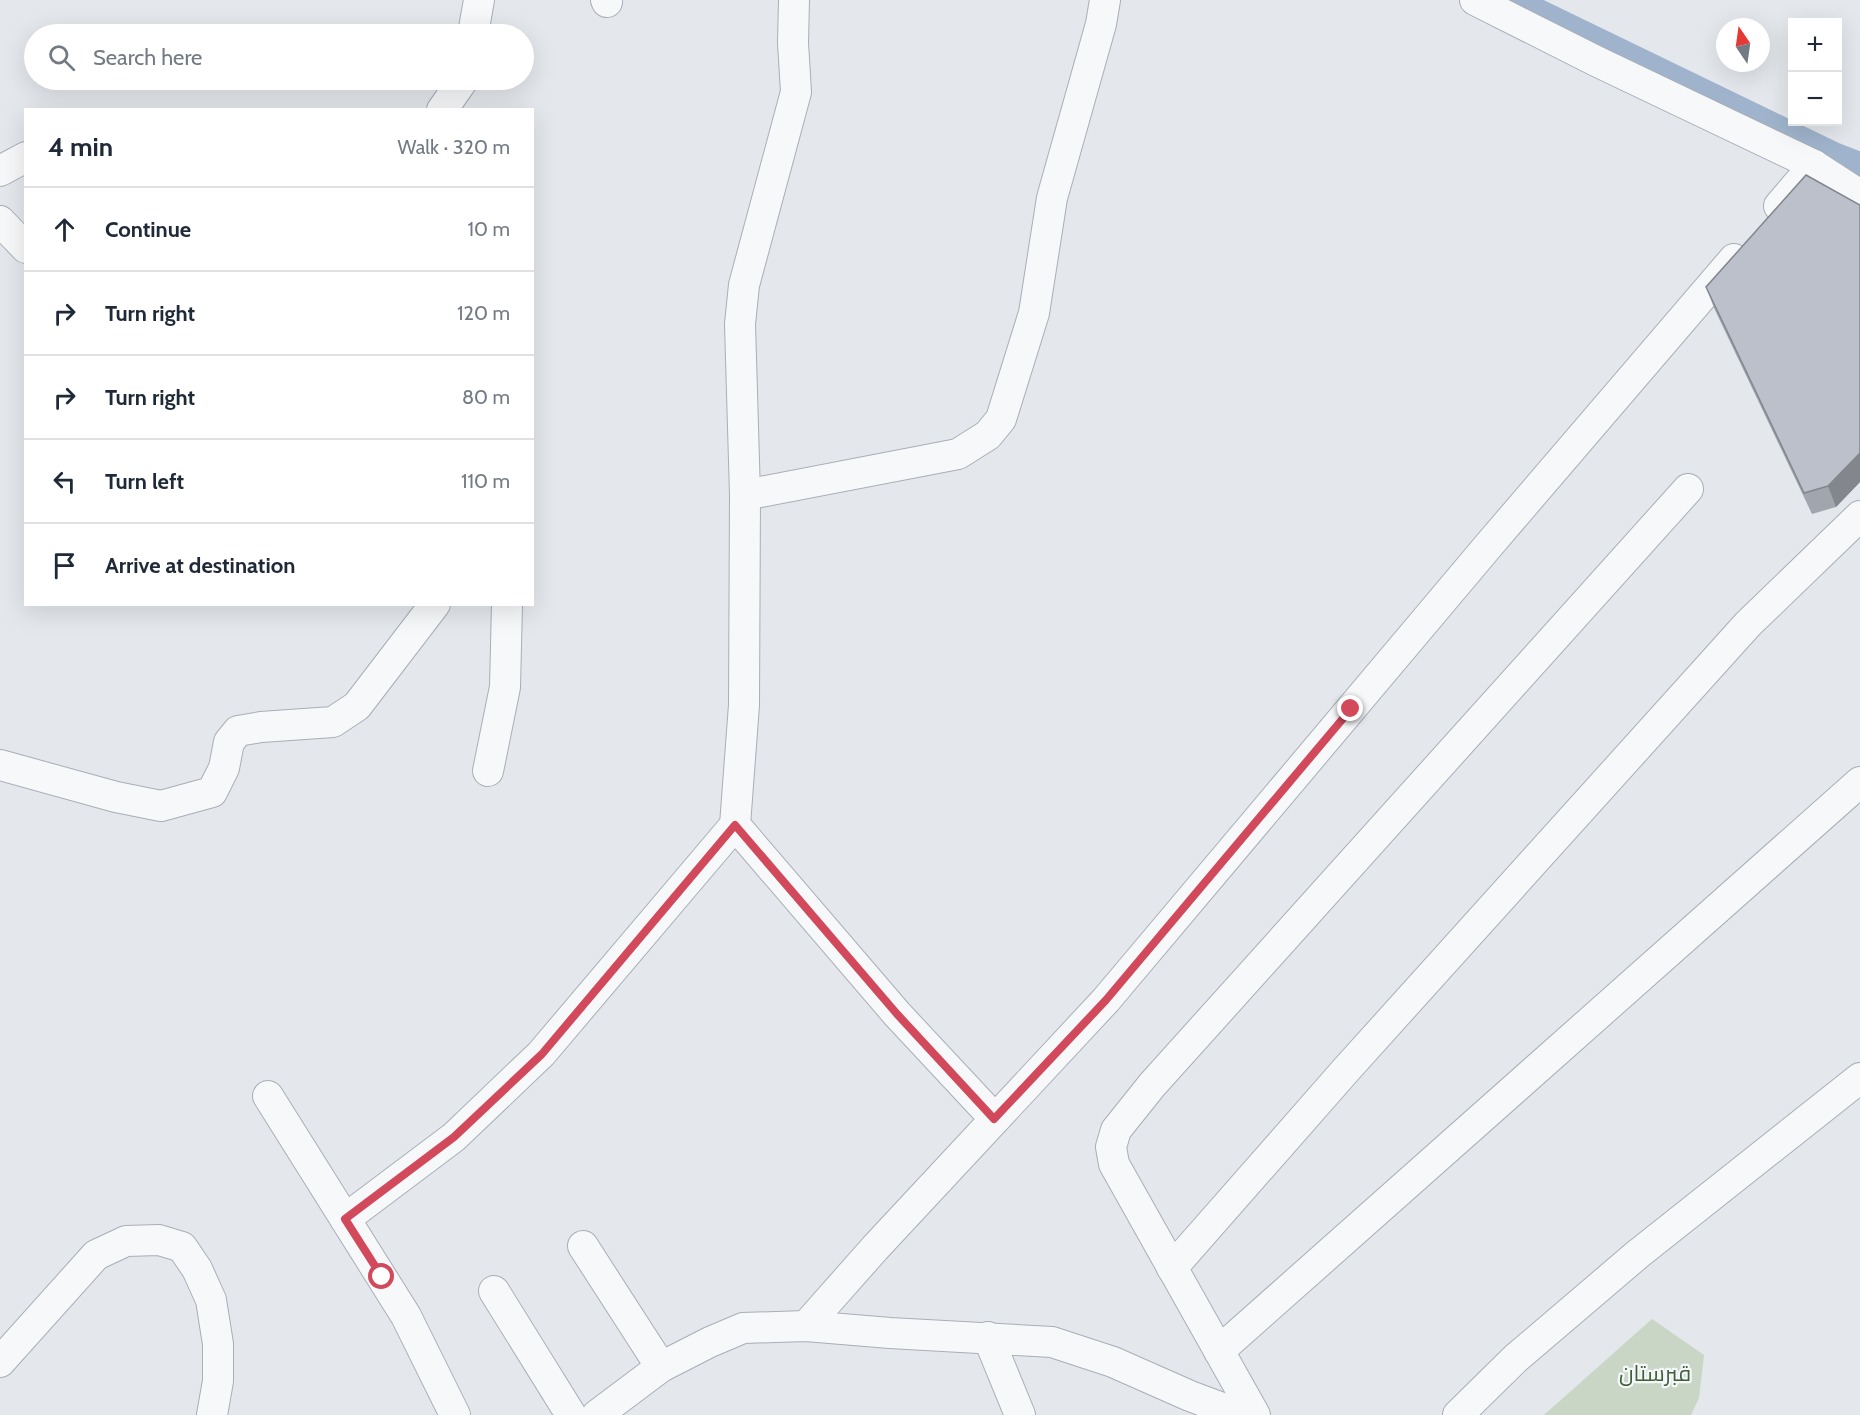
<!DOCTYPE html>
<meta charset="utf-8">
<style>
:root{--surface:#fff;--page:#f2f2f3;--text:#1f2937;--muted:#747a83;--line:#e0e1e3}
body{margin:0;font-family:Cabin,Cairo,sans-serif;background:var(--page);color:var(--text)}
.controls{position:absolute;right:18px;top:18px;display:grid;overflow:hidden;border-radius:0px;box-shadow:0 6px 24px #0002}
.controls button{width:54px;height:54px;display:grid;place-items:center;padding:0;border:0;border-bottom:2px solid var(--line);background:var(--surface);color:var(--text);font:30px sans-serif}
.compass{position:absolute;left:1716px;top:18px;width:54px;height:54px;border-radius:50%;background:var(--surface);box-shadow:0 6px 24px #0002;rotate:347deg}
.stop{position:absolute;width:18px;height:18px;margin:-14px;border:4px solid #d1495b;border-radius:50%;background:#fff}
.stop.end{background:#d1495b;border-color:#fff;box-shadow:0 2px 6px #0008}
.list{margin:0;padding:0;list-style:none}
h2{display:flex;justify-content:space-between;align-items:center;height:78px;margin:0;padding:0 24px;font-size:26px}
h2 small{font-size:20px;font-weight:400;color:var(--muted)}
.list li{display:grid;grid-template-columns:39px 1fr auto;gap:18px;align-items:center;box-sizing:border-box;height:84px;padding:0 24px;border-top:2px solid var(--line)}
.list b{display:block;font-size:22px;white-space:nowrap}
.list em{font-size:20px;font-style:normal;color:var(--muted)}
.icon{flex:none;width:33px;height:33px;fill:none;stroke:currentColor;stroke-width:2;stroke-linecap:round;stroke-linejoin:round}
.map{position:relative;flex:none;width:1860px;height:1415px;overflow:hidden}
.search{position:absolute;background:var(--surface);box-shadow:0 6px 24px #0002;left:24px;top:24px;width:510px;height:66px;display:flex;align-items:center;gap:15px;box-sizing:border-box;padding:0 21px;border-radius:33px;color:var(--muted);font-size:22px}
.panel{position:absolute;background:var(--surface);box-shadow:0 6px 24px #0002;left:24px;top:108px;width:510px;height:498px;border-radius:0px}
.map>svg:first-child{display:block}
</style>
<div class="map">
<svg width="1860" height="1415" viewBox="0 0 1860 1415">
<rect width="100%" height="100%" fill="#e4e7ec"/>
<!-- green -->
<path fill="#c9d6c5" d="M1652,1319L1704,1355L1699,1398L1691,1415H1544Z"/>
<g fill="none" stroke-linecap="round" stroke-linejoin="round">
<!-- canal -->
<path stroke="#9fb4cc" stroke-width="33" d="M1512,3L1832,158L1860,169"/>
<!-- minor casing -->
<g stroke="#a9aeb7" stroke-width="32">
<g id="minor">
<path d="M606,0L607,2"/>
<path d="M1475,0L1596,61L1814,165L1860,195"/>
<path d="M473,34L479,0"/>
<path d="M442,110L463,80"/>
<path d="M0,171L26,157"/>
<path d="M1779,206L1814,165"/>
<path d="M0,221L26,248"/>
<path d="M745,495L958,454L988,435L1001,419L1034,313L1052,198L1101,24L1105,0"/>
<path d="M0,765L116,797L161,806L212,792L224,768L229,742L238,731L261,727L333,722L357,706L435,604"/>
<path d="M488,771L505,687L507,604"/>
<path d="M735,825L897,1014L995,1119"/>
<path d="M268,1096L406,1316L455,1415"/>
<path d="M345,1219L454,1137L541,1054L735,825L744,705L745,495L740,324L744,285L796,92L793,43L794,0"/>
<path d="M583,1246L661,1367"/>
<path d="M1172,1268L1345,1071L1748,624L1860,516"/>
<path d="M494,1291L571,1415"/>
<path d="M806,1326L875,1248L1106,1000L1489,545L1734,259"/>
<path d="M988,1337L1020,1415"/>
<path d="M1219,1351L1860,782"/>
<path d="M0,1362L96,1255L126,1241L159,1240L182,1247L197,1269L211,1300L218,1344V1381L212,1415"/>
<path d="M597,1415L661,1367L710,1342L743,1328L806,1326L890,1333L1052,1342L1113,1362L1190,1396L1241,1415"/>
<path d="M1255,1415L1114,1164L1111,1147L1116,1130L1152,1085L1688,489"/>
<path d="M1458,1415L1516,1358L1638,1254L1860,1078"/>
</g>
</g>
<!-- minor -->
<use href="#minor" stroke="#f7f8fa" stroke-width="30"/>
</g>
<!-- wall -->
<path fill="#a1a5ae" d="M1860,205V482L1836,507L1812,514L1714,308L1706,287Z"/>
<!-- shaded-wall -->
<path fill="#83868d" d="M1860,453V482L1836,507L1828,486Z"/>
<!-- building -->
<path fill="#bbc0ca" stroke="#83868d" stroke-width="1.5" d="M1806,175L1860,205V453L1828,486L1804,493L1706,287Z"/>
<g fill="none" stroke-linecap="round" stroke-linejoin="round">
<!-- route -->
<path stroke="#d1495b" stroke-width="8" d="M382,1277L345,1219L454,1137L542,1054L735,825L897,1014L994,1119L1106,1000L1351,709"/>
</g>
<g text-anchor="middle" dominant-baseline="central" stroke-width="4.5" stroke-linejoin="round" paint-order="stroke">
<!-- park labels -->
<g font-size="22" fill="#3f6138" stroke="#f4f6f9">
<text x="1655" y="1373">قبرستان</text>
</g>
</g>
</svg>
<div class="controls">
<button>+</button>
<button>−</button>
</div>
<svg class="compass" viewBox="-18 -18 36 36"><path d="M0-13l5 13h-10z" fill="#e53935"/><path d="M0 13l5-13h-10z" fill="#747a83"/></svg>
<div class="stop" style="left:382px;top:1277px"></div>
<div class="stop end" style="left:1351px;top:709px"></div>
<div class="search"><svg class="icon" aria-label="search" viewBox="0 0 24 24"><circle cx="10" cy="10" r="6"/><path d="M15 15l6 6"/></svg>Search here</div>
<section class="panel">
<h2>4 min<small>Walk · 320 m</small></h2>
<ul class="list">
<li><svg class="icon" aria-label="ahead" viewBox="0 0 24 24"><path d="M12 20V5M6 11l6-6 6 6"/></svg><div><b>Continue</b></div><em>10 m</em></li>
<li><svg class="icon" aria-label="right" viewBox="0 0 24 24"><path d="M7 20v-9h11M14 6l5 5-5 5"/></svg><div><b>Turn right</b></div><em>120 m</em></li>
<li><svg class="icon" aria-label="right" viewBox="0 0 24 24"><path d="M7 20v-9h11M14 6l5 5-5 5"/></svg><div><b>Turn right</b></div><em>80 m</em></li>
<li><svg class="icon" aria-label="left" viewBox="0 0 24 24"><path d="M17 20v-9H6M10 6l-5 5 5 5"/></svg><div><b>Turn left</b></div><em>110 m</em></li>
<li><svg class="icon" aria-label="arrive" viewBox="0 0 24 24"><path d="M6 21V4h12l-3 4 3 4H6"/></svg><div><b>Arrive at destination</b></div></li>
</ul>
</section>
</div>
